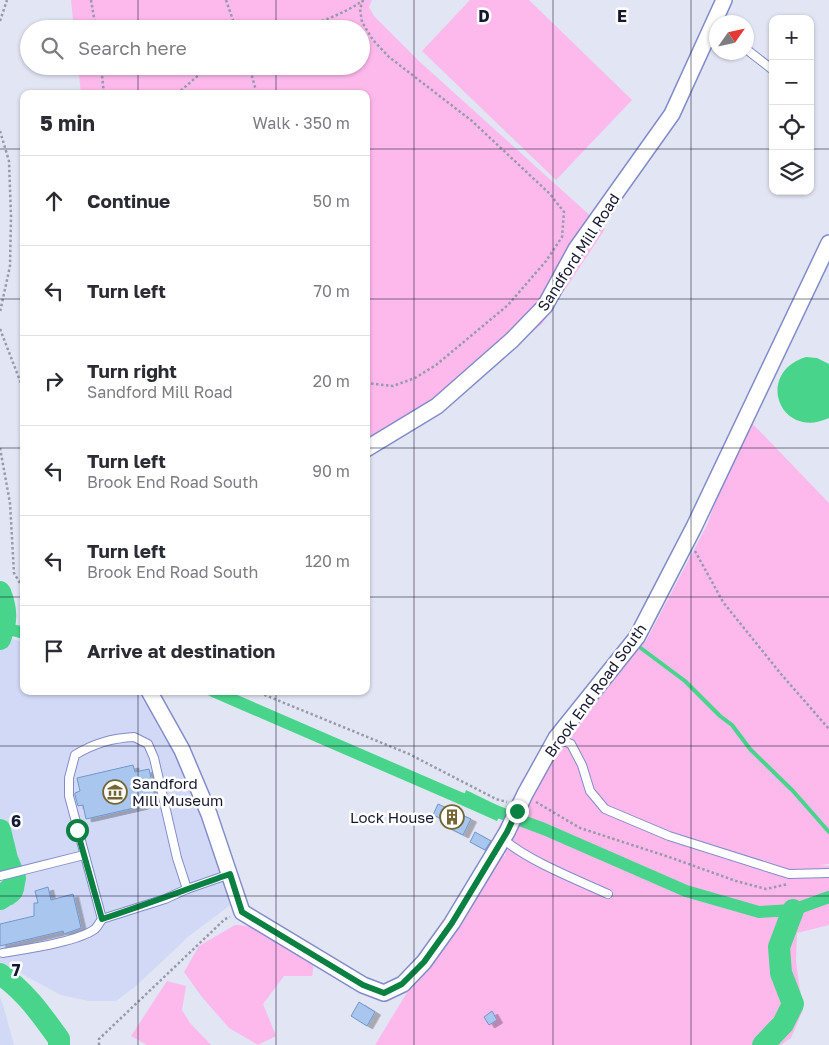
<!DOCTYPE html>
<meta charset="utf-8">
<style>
:root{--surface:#fff;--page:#f7f7f7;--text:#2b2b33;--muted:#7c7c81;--line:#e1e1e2}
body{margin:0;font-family:"Golos Text",sans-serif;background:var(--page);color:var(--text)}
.controls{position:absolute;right:15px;top:15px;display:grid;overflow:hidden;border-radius:10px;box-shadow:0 1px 4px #0004}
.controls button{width:45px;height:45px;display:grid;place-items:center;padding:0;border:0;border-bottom:1px solid var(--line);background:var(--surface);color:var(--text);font:25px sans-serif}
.compass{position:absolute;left:709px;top:15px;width:45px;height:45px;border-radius:50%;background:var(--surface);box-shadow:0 1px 4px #0004;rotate:56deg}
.stop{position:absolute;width:15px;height:15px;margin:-11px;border:4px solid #0b8043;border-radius:50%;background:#fff}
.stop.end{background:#0b8043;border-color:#fff;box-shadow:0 1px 5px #0008}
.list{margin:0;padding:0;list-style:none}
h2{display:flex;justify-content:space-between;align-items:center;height:65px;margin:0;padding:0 20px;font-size:21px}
h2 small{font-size:16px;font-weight:400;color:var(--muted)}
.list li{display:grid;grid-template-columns:32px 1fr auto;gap:15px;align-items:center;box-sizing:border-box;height:90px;padding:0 20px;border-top:1px solid var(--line)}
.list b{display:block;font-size:19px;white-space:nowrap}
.list p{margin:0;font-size:16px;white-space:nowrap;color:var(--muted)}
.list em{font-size:16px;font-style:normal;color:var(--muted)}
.icon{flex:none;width:28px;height:28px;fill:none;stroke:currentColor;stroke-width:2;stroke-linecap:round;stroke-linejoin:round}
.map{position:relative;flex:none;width:829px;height:1045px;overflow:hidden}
.search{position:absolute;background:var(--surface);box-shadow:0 1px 4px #0004;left:20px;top:20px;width:350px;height:55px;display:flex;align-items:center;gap:12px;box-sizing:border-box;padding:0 18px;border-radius:28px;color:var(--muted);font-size:19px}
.panel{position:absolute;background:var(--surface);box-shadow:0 1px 4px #0004;left:20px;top:90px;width:350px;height:605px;border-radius:10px}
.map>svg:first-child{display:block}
</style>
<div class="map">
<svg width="829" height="1045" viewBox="0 0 829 1045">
<defs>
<filter id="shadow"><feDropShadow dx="5.5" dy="3" stdDeviation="0" flood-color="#0004"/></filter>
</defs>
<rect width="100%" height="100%" fill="#e2e5f3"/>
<!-- built -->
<g fill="#d2d9f6">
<path d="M0,634L24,643V691H136L148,708L162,734L182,763L237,900L189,936L136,986L116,1001H89L61,995L9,967L0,971Z"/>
<path d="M0,997L3,1005L14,1045H0Z"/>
</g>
<!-- green -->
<g fill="#fdb9ec">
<path d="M71,0H372L369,7L374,16L420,62L605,229L542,324L439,409L366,452V94H81L78,66H361V29H74Z"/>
<path d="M470,0H529L632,100L556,180L422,51Z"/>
<path d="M746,417L829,503V864L818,865L829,866V925L797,933L796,962L803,1010L791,1038L781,1045H375L411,986L454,927L503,855L506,856L497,831L522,780L558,726L574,730L619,672L647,639L707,525Z"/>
<path d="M235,925C267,926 288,946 314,964L312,976H284L263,1004L276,1036L258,1045L229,1028L202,997L184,972L199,946Z"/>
<path d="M167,981L186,986L182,1010L190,1023L211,1045H147L131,1036Z"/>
</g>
<!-- water -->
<g fill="#48d58b">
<path d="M806,357L817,358L829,364V418C780,441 754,373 806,357Z"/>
<path d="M466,790L503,808L497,821L461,805Z"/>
<path d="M23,874C26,888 25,896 12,905L0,890V883L6,878Z"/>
</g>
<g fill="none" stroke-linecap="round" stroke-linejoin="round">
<!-- stream -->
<path stroke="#48d58b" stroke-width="4" d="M638,646L685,681L720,716L732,725L750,749L793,791L829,832"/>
<!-- canal -->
<g stroke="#48d58b" stroke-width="12">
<path d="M5,628L24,633"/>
<path d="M213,691L460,798L544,829L686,891L759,912L793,910L829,897"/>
</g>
<!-- river -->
<g stroke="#48d58b" stroke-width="22">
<path d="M0,592C7,610 7,621 0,639"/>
<path d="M0,830L7,859L15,878L12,891L0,899"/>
<path d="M0,974C25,991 41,1014 59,1039V1045"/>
<path d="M763,1045L783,1024L793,1004L781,973L779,947L793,910"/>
</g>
</g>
<!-- building -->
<g fill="#a9c6ee" stroke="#6f97cd" filter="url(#shadow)">
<path d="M133,765L135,772L149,769L155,796L141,799L143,806L86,819L83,805L78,806L75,795V793L80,791L77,778Z"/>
<path d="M438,804L471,819L463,835L445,826L448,822L433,815Z"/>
<path d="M475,832L491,841L485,850L470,842Z"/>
<path d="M48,887L51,900L73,894L81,928L64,934L63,931L0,946V924L34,916V903H38L35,891Z"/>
<path d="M359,1002L375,1012L367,1026L351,1016Z"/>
<path d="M492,1011L497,1020L489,1025L484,1017Z"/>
</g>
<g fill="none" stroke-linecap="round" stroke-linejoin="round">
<!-- service casing -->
<g stroke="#828cc9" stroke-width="10">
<g id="service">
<path d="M746,49L773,70"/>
<path d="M134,737L148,744L154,758L177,858L187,889L165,899L102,919L69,796V778L75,755C94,743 112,738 134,737Z"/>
<path d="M556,738L571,744L582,765L590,791L605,809L669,836L789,874L829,873"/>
<path d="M503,839C529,861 575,879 608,894"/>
<path d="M0,876L84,855"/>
<path d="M187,889L230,874"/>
<path d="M3,953C26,949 77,942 95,929C98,926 100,922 102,919"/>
</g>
</g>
<!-- minor casing -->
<g stroke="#828cc9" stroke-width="18">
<g id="minor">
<path d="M366,449L437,406L512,340L545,306L576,249L672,114L724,0"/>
<path d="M149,691L182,750L209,814L242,912L363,985L384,993L403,984L424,962L452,923L507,832L525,794L556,738L637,637L694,527L829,243"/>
</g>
</g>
<!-- path -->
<g stroke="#979aab" stroke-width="2.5" stroke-dasharray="2.5 2.5" stroke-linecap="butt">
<path d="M91,0L96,29"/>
<path d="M226,0L236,29"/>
<path d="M363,0L360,9L362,22L373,40L389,57L472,121L550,194L564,212L562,237L546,261L508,305L436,365L415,378L393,386L366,383"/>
<path d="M0,21L7,0"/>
<path d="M298,29C320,22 344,14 362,1"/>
<path d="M101,66L104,94"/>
<path d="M249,66L257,94"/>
<path d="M177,94L209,66"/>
<path d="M0,131L9,161L11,217L10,266L0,312"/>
<path d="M0,329L24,391"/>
<path d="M0,448L10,503L14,573L24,590"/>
<path d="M695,551L723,602L781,674L829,729"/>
<path d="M255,691L409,754L496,799L507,802"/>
<path d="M536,802L580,828L669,857L736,881L766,889L788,884"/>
<path d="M99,1045V1039L225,919L230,917"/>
</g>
<!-- service -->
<use href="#service" stroke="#fff" stroke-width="8"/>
<!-- minor -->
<use href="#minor" stroke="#fff" stroke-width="15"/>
</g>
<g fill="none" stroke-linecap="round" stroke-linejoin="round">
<!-- route -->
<path stroke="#0b8043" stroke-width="6" d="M77,830L102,919C145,905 187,889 230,874L242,912L363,985L384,993L402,984L424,962L452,923L507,832L517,811"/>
</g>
<!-- grid -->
<path fill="none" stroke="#15182f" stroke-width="1" stroke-opacity="0.55" d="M138,0V29M276,0V29M414,0V1045M553,0V1045M691,0V1045M138,66V94M276,66V94M0,149H24M366,149H773M810,149H829M0,299H24M366,299H829M0,448H24M366,448H829M0,597H24M366,597H829M138,691V1045M276,691V1045M0,746H829M0,896H829"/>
<!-- icons -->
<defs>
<g id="museum-ring" transform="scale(1.25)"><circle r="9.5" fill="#fff" stroke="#736633" stroke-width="1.5"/><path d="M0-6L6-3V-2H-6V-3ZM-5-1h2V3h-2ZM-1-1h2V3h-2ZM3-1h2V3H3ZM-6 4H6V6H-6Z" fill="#736633"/></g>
<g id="building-ring" transform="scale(1.25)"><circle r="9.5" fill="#fff" stroke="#736633" stroke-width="1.5"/><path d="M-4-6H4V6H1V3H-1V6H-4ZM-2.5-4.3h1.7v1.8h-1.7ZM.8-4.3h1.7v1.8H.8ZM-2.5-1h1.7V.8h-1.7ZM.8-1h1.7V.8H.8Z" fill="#736633"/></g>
</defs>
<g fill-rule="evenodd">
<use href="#museum-ring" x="115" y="792"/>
<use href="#building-ring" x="452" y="817"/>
</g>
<g text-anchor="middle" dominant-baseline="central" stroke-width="5" stroke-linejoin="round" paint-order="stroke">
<!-- street labels -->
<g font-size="15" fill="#15182f" stroke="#fff">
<text transform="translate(578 252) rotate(-57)">Sandford Mill Road</text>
<text transform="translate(595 690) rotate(-54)">Brook End Road South</text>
</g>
<!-- poi labels -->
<g font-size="15" fill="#15182f" stroke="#fff" text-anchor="start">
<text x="132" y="783">Sandford<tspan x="132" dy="17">Mill Museum</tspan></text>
<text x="434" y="817" text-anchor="end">Lock House</text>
</g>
</g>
<g font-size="16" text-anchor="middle" font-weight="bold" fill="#15182f" stroke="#fff" stroke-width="5" stroke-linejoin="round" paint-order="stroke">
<text x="484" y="22">D</text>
<text x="622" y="22">E</text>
<text x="16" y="827">6</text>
<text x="16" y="976">7</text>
</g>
</svg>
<div class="controls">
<button>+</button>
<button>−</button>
<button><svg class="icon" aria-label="locate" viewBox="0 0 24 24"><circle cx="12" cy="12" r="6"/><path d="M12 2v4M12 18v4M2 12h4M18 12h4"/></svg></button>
<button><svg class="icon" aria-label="layers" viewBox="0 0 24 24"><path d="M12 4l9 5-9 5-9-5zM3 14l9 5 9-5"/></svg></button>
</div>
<svg class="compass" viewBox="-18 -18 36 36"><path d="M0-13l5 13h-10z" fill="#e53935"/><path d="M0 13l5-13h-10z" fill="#7c7c81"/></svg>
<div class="stop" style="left:77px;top:830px"></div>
<div class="stop end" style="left:517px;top:811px"></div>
<div class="search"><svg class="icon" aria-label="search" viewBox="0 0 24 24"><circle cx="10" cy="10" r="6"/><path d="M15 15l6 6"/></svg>Search here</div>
<section class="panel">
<h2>5 min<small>Walk · 350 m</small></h2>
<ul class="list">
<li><svg class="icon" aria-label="ahead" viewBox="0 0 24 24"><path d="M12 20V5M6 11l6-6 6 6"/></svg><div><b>Continue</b></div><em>50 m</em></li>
<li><svg class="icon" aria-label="left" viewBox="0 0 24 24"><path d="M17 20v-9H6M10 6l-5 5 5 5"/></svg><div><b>Turn left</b></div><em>70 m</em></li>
<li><svg class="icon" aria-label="right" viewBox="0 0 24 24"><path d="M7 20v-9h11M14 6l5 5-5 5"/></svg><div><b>Turn right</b><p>Sandford Mill Road</p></div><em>20 m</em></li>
<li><svg class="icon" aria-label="left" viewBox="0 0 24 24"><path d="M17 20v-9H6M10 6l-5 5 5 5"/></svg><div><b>Turn left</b><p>Brook End Road South</p></div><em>90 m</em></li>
<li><svg class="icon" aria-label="left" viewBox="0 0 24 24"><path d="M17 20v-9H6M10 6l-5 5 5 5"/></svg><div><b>Turn left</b><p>Brook End Road South</p></div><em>120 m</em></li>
<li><svg class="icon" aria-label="arrive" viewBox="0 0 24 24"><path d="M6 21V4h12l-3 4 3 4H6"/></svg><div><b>Arrive at destination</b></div></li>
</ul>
</section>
</div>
